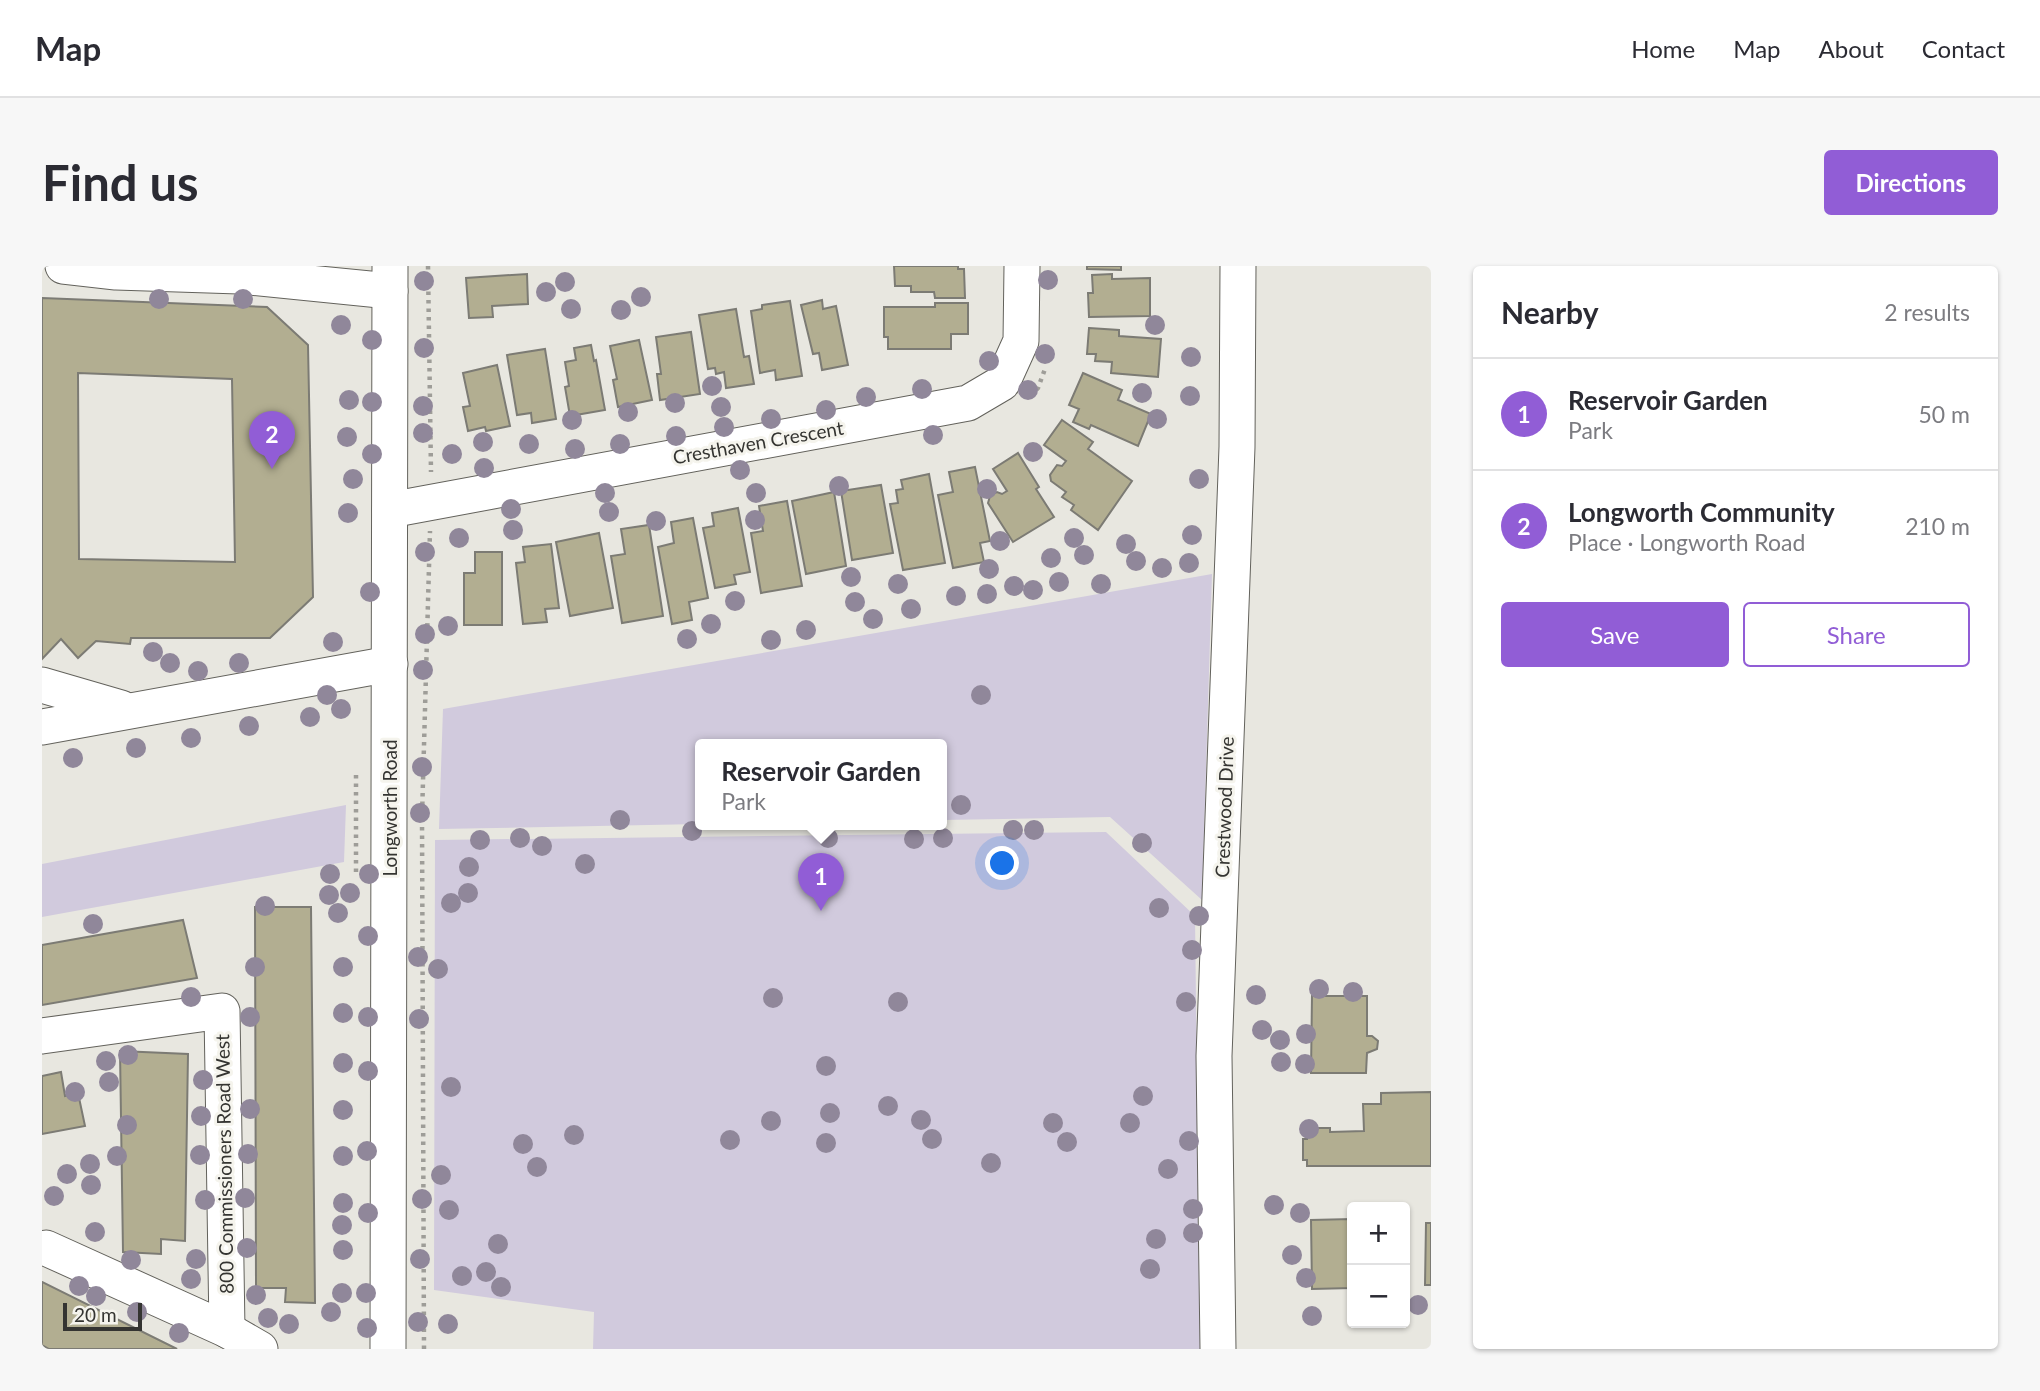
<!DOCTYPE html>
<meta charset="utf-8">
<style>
:root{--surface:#fff;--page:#f7f7f7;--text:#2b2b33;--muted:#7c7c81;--line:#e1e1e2;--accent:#915dd6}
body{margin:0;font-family:Lato,sans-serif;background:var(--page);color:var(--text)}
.controls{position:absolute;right:21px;bottom:21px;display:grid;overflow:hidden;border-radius:7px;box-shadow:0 2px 5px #0004}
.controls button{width:63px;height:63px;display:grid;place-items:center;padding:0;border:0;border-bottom:2px solid var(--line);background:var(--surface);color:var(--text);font:35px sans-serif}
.scale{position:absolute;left:21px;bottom:18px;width:79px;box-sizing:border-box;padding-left:7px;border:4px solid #343431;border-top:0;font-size:19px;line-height:24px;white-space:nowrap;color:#343431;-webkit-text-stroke:5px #f5f4ed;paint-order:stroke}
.you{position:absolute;left:961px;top:598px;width:24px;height:24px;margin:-18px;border:5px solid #fff;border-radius:50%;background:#1a73e8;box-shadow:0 0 0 10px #1a73e833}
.badge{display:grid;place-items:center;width:46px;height:46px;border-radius:50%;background:var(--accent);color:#fff;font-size:23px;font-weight:700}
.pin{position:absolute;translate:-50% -58px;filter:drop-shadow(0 2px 4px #0008)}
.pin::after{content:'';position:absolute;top:37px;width:24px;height:21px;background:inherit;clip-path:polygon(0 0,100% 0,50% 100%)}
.popup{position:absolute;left:653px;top:473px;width:252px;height:91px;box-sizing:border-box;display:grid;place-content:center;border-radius:7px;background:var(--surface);filter:drop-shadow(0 2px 5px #0005);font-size:23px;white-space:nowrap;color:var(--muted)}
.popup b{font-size:26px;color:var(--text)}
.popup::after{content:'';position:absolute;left:50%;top:100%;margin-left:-14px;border:14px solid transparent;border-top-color:var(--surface)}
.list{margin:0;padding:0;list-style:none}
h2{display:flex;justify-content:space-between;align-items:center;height:91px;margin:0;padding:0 28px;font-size:30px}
h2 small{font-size:23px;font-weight:400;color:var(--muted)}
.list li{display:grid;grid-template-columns:46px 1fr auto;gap:21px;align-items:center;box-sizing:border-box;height:112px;padding:0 28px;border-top:2px solid var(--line)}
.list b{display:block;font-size:26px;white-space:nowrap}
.list p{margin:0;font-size:23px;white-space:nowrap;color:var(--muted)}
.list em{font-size:23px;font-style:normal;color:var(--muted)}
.actions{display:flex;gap:14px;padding:21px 28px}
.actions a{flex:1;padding:16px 0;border:2px solid var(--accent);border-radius:7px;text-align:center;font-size:24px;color:var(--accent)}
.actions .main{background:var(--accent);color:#fff}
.map{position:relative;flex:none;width:1389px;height:1083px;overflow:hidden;border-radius:7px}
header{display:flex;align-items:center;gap:42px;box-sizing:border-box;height:98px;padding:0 35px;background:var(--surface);border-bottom:2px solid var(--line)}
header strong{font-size:33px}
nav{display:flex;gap:38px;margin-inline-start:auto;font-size:24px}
.intro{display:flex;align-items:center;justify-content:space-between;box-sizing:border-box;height:168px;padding:0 42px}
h1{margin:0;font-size:49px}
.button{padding:18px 32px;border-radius:7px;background:var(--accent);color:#fff;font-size:24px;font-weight:700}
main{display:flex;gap:42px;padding:0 42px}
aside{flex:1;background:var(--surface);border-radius:7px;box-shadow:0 2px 5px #0004}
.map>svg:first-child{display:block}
</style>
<header>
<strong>Map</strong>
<nav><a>Home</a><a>Map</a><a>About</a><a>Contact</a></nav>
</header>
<div class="intro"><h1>Find us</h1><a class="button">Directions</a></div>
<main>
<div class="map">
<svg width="1389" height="1083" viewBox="0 0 1389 1083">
<rect width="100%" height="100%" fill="#e8e7e0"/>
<!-- green -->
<g fill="#d1cadd">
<path d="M1170,308L1160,634L1068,551L900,554V479H658V558L397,563L401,443Z"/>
<path d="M304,539L302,596L0,651V598Z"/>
<path d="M1064,566L1153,650L1158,1083H551L552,1046L392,1024L393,574Z"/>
</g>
<!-- building -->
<g fill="#b2ae91" stroke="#7c7b74" stroke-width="2" fill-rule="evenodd">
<path d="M852,0H916V3H922L923,32H893L892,26H869V20H853Z"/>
<path d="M1045,0H1079V4L1045,3Z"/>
<path d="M485,8L486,38L450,40L451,51L427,52L424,12Z"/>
<path d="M1070,8V13L1108,12V50L1047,51L1046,27H1051L1050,9Z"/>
<path d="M0,32L225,41L266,79L271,331L228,372H89L88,378L54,375L36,392L19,373L0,393ZM36,107L190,113L193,296L37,293Z"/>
<path d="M780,34L781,43L794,40L806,99L780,104L777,87L771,88L759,39Z"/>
<path d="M748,35L760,110L734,114L733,104L718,107L709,45L720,43V39Z"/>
<path d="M893,37H926V68H909V83H846V71H842V41H893Z"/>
<path d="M694,43L702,91L707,90L712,118L684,122L682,106L674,108L673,102L666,103L657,49Z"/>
<path d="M1047,62L1077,64V70L1119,73L1116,111L1069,107L1070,96L1053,95L1054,88H1045Z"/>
<path d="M649,66L658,128L618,134L615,108H619L614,71Z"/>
<path d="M597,74L610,134L576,141L571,114L575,113L568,80Z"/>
<path d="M549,79L552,95L554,94L563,144L528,150L523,121L527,120L523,96L534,94L532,82Z"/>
<path d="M503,83L514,153L490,157L489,147L475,149L465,89Z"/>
<path d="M455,99L468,160L444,165L443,161L426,165L421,141L428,140L421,107Z"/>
<path d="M1041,107L1080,124L1076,134L1109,148L1096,180L1049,159L1047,163L1031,156L1037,143L1027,139Z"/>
<path d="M1020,154L1051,176L1046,183L1090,215L1056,264L1029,244L1032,239L1020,231L1024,226L1009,215L1008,209L1015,199L1020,200L1024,195L1002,179Z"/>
<path d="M976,187L997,221L994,223L1012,251L971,276L946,237L948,230L955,226L960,228L965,225L951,203Z"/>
<path d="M933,201L948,275L938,277L942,296L911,302L896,229L911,226L907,206Z"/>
<path d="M887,208L903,297L861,304L848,238L856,237L854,224L861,223L859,214Z"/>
<path d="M839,219L851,287L810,294L799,225Z"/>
<path d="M792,226L804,300L764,308L750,235Z"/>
<path d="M745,235L760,320L719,327L709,267L721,265L717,240Z"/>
<path d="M696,242L708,306L692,309L694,318L673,322L661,262L672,260L670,247Z"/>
<path d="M651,252L666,332L647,336L650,354L630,358L616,281L632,277L629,256Z"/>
<path d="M607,259L621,350L580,357L569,290L583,288L579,263Z"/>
<path d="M557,267L571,342L528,350L514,276Z"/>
<path d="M509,278L517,342L503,343L505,356L481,358L474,297L483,296L481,281Z"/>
<path d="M433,286H460V359H422V307H433Z"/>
<path d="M213,641H269L273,1037L243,1036L244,1022H214Z"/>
<path d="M141,654L155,712L0,739V679Z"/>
<path d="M1270,730H1325V770H1330L1336,775L1335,783L1325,787L1324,807H1269Z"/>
<path d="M78,785L146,788L143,975L119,973V988L81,986Z"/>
<path d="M19,806L23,830L36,827L43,860L0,868V810Z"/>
<path d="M1389,826V900H1265V894H1261V873H1265V862H1288V866L1322,865L1321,838H1339V827Z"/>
<path d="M1310,953V1022L1270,1023L1269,954Z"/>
<path d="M1384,957H1389V1019H1383Z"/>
<path d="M0,1016L135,1083H7L0,1079Z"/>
</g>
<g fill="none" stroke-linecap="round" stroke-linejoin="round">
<!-- minor casing -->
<g stroke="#63625c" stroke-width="37">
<g id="minor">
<path d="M21,0L74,6L197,10L348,25"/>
<path d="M348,244L926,137L960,117L979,75L980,0"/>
<path d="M0,419L79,442"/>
<path d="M0,461L348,398"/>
<path d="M0,770L180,745L185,1064"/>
<path d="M4,982L185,1064L218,1083"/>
<path d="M346,1083L348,0"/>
<path d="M1176,1083L1172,790L1195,181L1196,0"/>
</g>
</g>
<!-- path -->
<g stroke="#9e9d98" stroke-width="4.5" stroke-dasharray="3.5 5" stroke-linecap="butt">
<path d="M386,0L389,206"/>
<path d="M989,130L996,122L1003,103"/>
<path d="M314,606V506"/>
<path d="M382,1083L380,551L388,265"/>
</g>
<!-- minor -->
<use href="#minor" stroke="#fff" stroke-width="35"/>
</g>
<!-- trees -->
<g fill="#90879a">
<circle cx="1006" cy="14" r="10"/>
<circle cx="382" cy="15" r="10"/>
<circle cx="523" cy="16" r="10"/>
<circle cx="504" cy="26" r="10"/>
<circle cx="599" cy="31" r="10"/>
<circle cx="117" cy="33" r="10"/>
<circle cx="201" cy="33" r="10"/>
<circle cx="529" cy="43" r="10"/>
<circle cx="579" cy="44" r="10"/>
<circle cx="299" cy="59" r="10"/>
<circle cx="1113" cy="59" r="10"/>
<circle cx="330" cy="74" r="10"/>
<circle cx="382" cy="82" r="10"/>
<circle cx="1003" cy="88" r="10"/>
<circle cx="1149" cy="91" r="10"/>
<circle cx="947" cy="95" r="10"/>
<circle cx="670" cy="120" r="10"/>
<circle cx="880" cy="123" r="10"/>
<circle cx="986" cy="124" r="10"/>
<circle cx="1100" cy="127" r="10"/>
<circle cx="1148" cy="130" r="10"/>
<circle cx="824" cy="131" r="10"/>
<circle cx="307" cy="134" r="10"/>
<circle cx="330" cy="136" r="10"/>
<circle cx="633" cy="137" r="10"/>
<circle cx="381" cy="140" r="10"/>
<circle cx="679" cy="141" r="10"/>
<circle cx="784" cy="144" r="10"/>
<circle cx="586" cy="146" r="10"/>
<circle cx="729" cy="153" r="10"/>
<circle cx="1115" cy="153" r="10"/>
<circle cx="530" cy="154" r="10"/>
<circle cx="682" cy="161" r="10"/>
<circle cx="381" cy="167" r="10"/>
<circle cx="891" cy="169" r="10"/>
<circle cx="634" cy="170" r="10"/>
<circle cx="305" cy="171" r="10"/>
<circle cx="441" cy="176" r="10"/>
<circle cx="487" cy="178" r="10"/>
<circle cx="578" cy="178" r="10"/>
<circle cx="533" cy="183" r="10"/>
<circle cx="991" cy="186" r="10"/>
<circle cx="330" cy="188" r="10"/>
<circle cx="410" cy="188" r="10"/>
<circle cx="442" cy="202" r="10"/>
<circle cx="698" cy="204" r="10"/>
<circle cx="311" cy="213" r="10"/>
<circle cx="1157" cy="213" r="10"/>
<circle cx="797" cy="220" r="10"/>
<circle cx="945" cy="223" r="10"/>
<circle cx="563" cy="227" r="10"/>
<circle cx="714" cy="227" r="10"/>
<circle cx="469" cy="243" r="10"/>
<circle cx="567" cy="246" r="10"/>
<circle cx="306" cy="247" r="10"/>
<circle cx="713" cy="254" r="10"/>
<circle cx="614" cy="255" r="10"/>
<circle cx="471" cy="264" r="10"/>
<circle cx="1150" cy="269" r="10"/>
<circle cx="417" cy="272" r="10"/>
<circle cx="1032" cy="272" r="10"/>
<circle cx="958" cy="275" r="10"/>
<circle cx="1084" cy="278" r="10"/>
<circle cx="383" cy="286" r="10"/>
<circle cx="1042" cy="289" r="10"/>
<circle cx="1009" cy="292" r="10"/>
<circle cx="1094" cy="295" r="10"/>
<circle cx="1147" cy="297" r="10"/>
<circle cx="1120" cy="302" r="10"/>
<circle cx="947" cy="303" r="10"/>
<circle cx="809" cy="311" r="10"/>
<circle cx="1017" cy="316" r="10"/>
<circle cx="856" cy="318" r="10"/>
<circle cx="1059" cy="318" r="10"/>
<circle cx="972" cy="320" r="10"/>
<circle cx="991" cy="324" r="10"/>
<circle cx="328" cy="326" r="10"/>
<circle cx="945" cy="328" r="10"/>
<circle cx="914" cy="330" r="10"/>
<circle cx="693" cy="335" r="10"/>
<circle cx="813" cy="336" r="10"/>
<circle cx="869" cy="343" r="10"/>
<circle cx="831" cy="353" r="10"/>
<circle cx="669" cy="358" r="10"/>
<circle cx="406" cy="360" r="10"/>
<circle cx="764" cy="364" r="10"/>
<circle cx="383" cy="368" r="10"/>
<circle cx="645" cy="373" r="10"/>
<circle cx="729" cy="374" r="10"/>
<circle cx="291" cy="376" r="10"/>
<circle cx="111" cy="386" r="10"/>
<circle cx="128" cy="397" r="10"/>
<circle cx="197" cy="397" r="10"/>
<circle cx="381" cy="404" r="10"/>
<circle cx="156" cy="405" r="10"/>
<circle cx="285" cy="429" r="10"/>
<circle cx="939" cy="429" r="10"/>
<circle cx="299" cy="443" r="10"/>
<circle cx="268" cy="451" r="10"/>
<circle cx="207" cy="460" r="10"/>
<circle cx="149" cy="472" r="10"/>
<circle cx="94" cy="482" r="10"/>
<circle cx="31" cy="492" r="10"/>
<circle cx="380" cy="501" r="10"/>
<circle cx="919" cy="539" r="10"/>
<circle cx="378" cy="547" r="10"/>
<circle cx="578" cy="554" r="10"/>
<circle cx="971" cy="564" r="10"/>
<circle cx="992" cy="564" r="10"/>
<circle cx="650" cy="565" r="10"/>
<circle cx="478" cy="572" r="10"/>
<circle cx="786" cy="572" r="10"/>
<circle cx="901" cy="572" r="10"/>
<circle cx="872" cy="573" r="10"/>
<circle cx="438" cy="574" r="10"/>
<circle cx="1100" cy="577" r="10"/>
<circle cx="500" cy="580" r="10"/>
<circle cx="543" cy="598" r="10"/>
<circle cx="427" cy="601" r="10"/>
<circle cx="288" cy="608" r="10"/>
<circle cx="327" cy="608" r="10"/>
<circle cx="308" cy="627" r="10"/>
<circle cx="426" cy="627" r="10"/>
<circle cx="287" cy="629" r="10"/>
<circle cx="409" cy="637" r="10"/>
<circle cx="223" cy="640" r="10"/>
<circle cx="1117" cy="642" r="10"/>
<circle cx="296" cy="647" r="10"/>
<circle cx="1157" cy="650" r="10"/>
<circle cx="51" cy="658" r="10"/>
<circle cx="326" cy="670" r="10"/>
<circle cx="1150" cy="684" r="10"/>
<circle cx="376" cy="691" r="10"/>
<circle cx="213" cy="701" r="10"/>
<circle cx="301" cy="701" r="10"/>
<circle cx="396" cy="703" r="10"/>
<circle cx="1277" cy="723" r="10"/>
<circle cx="1311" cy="726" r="10"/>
<circle cx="1214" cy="729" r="10"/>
<circle cx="149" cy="731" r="10"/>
<circle cx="731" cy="732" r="10"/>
<circle cx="856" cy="736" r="10"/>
<circle cx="1144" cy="736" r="10"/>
<circle cx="301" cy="747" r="10"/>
<circle cx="208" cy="751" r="10"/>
<circle cx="326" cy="751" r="10"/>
<circle cx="377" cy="753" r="10"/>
<circle cx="1220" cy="764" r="10"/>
<circle cx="1264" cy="768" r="10"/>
<circle cx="1238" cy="774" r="10"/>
<circle cx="86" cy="789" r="10"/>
<circle cx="64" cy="795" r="10"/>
<circle cx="1239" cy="796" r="10"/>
<circle cx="301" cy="797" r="10"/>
<circle cx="1263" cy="798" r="10"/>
<circle cx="784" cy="800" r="10"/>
<circle cx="326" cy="805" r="10"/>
<circle cx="161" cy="814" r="10"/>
<circle cx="67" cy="816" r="10"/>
<circle cx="409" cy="821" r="10"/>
<circle cx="33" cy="826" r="10"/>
<circle cx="1101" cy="830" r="10"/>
<circle cx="846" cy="840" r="10"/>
<circle cx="208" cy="843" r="10"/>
<circle cx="301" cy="844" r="10"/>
<circle cx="788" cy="847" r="10"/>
<circle cx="159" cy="850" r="10"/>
<circle cx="879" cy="854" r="10"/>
<circle cx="729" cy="855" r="10"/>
<circle cx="1011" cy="857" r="10"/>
<circle cx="1088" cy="857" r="10"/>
<circle cx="85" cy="859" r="10"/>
<circle cx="1267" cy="863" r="10"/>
<circle cx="532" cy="869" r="10"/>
<circle cx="890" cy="873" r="10"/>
<circle cx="688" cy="874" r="10"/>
<circle cx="1147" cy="875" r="10"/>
<circle cx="1025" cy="876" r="10"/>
<circle cx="784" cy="877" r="10"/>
<circle cx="481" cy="878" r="10"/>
<circle cx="325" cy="885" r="10"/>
<circle cx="206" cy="888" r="10"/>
<circle cx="158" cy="889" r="10"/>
<circle cx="75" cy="890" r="10"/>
<circle cx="301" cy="890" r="10"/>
<circle cx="949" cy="897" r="10"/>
<circle cx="48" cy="898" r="10"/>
<circle cx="495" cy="901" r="10"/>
<circle cx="1126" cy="903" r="10"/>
<circle cx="25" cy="908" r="10"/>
<circle cx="399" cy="909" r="10"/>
<circle cx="49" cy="919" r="10"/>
<circle cx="12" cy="930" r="10"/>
<circle cx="203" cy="932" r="10"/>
<circle cx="380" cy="933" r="10"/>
<circle cx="163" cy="934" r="10"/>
<circle cx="301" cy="937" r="10"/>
<circle cx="1232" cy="939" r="10"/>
<circle cx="1151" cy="943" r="10"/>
<circle cx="407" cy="944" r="10"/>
<circle cx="326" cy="947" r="10"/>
<circle cx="1258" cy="947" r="10"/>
<circle cx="300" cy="959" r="10"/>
<circle cx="53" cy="966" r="10"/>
<circle cx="1151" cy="967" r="10"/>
<circle cx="1114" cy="973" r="10"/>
<circle cx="456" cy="978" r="10"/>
<circle cx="205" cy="982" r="10"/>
<circle cx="301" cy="984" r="10"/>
<circle cx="1250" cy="989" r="10"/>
<circle cx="154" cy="993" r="10"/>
<circle cx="378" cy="993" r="10"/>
<circle cx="89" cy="994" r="10"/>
<circle cx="1108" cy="1003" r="10"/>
<circle cx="444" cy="1006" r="10"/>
<circle cx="420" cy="1010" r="10"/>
<circle cx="1264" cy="1012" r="10"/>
<circle cx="149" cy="1013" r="10"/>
<circle cx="37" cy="1020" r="10"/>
<circle cx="459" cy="1021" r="10"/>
<circle cx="300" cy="1027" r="10"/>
<circle cx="324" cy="1027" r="10"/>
<circle cx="214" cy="1029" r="10"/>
<circle cx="54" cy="1030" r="10"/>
<circle cx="1376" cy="1039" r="10"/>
<circle cx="95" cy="1046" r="10"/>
<circle cx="289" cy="1046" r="10"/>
<circle cx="1270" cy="1050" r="10"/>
<circle cx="226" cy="1052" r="10"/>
<circle cx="376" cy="1056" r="10"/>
<circle cx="247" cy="1058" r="10"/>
<circle cx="406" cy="1058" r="10"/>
<circle cx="325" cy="1062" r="10"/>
<circle cx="137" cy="1067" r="10"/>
</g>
<g text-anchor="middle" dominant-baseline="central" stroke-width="6" stroke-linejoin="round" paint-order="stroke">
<!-- street labels -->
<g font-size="19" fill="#343431" stroke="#f5f4ed">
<text transform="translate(716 176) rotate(-10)">Cresthaven Crescent</text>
<text transform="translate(1182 541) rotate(-88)">Crestwood Drive</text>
<text transform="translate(347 542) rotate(-90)">Longworth Road</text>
<text transform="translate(182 898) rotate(-91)">800 Commissioners Road West</text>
</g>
</g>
</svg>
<div class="controls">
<button>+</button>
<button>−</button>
</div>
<div class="scale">20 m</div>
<div class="you"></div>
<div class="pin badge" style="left:779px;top:645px">1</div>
<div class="popup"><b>Reservoir Garden</b>Park</div>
<div class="pin badge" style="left:230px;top:203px">2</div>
</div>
<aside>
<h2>Nearby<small>2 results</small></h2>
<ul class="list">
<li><span class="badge">1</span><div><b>Reservoir Garden</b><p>Park</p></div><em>50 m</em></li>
<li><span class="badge">2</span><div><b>Longworth Community</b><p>Place · Longworth Road</p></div><em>210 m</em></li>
</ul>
<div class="actions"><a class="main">Save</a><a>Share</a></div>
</aside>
</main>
